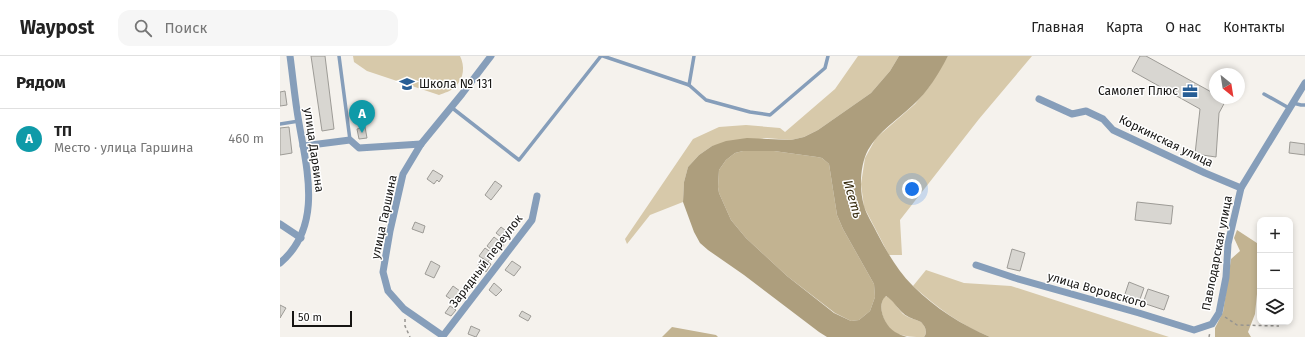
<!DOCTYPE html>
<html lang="ru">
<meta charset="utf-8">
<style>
:root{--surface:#fff;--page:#f6f6f6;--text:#222;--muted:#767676;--line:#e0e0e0;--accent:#265d95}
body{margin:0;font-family:"Fira Sans",sans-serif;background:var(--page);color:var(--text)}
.controls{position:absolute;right:12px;bottom:12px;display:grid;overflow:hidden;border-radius:8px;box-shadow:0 2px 6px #0003}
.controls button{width:36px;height:36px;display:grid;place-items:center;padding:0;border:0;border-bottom:1px solid var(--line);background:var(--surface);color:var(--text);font:20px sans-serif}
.compass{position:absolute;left:929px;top:12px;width:36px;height:36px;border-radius:50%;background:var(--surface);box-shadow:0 2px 6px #0003;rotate:150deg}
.scale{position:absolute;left:12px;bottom:10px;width:60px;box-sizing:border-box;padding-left:4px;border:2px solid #161513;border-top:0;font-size:11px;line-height:14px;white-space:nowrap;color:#161513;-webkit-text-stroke:3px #fff;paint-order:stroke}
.you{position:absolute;left:632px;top:133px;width:14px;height:14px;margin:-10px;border:3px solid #fff;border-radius:50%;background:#1a73e8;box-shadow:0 0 0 6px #1a73e833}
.badge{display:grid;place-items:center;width:26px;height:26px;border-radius:50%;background:var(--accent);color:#fff;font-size:13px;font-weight:700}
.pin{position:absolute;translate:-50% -33px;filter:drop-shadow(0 1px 2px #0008)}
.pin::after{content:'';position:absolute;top:21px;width:14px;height:12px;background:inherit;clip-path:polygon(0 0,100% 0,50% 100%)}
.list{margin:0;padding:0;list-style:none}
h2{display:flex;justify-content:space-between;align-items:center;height:52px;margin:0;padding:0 16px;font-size:17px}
h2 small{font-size:13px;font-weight:400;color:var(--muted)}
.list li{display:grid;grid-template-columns:26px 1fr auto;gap:12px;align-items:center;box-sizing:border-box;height:60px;padding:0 16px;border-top:1px solid var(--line)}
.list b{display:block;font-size:15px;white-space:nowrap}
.list p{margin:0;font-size:13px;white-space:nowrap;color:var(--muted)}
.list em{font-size:13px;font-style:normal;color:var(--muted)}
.icon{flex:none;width:22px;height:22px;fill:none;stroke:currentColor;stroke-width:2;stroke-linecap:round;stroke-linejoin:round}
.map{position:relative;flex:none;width:1025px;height:281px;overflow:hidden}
header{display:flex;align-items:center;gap:24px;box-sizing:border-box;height:56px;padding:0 20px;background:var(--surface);border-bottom:1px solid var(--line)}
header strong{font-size:19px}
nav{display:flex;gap:22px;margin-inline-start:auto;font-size:14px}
.search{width:280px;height:36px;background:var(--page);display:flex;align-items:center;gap:10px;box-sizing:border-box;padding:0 14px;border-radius:12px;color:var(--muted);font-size:15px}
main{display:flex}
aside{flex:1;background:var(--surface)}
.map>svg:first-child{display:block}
</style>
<header>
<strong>Waypost</strong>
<div class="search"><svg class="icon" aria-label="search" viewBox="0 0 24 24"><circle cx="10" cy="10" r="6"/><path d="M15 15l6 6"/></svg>Поиск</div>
<nav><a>Главная</a><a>Карта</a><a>О нас</a><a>Контакты</a></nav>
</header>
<main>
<aside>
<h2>Рядом<small></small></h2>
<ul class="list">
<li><span class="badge" style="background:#0f9aa8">A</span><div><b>ТП</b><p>Место · улица Гаршина</p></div><em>460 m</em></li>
</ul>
</aside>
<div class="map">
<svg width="1025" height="281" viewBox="0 0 1025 281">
<rect width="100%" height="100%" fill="#f5f2ed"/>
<!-- green -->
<g fill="#d7c9aa">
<path d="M73,0H180C185,10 184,22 176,30C172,35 164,37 159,39L87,15L74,6Z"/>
<path d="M578,0H619L610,15L591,37L538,74L524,81L511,84L486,82L432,90L419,99L408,111L404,126L403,146L370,159L347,188L345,183L413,83L439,71L466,69L500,72L505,76L555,33Z"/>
<path d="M668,0H752L699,63L620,164L622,199H609L584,151L581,128L585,102L596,82L635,48L649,31Z"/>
<path d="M646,214L684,227L731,230L889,281H710C679,268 658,252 633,230Z"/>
<path d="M605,240C613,242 617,252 623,258C628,262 635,263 641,266C645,270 648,276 644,281C634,281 625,281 615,277C605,271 596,250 605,240Z"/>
</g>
<!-- forest -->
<g fill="#c2b391">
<path d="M463,95H494L537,101L542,102L549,108L557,159L563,173L594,228L595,241L590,255L579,264L571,265L555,257L507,220L466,182L451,164L439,137L438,131L439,114L446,104L455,97Z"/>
<path d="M957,174L980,189V208L975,258L968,276L971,281H935V272L943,256L951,203L960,195L954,182Z"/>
<path d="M392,271L436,279L438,281H382Z"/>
</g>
<!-- water -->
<path fill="#ad9e7d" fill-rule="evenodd" d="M619,0H668C659,17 648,36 633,49C618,63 598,76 588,94C580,109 579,133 584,150C587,160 593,168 597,177C607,196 617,214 633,230C655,252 682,269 710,281H644C648,276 645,270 641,266C635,263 628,262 623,257C617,252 613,244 606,240L605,241C596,250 605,270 615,276C619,278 623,280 627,281H547L539,276L464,219L428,194L420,187L414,176L403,146L404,126L408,111L419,99L432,90L446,85L467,82L511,84L524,81L538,74L591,37L610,15ZM463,95H494L537,101L542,102L549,108L557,159L563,173L594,228L595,241L590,255L579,264L571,265L554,257L507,220L466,182L451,164L439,137L438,131L439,114L446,104L455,97Z"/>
<!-- building -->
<g fill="#d8d6d1" stroke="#9d9b96">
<path d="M31,0H45L54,73L42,75Z"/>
<path d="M860,0H866L935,38V42H942L946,44L939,57L936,101L915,98L920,53L852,15Z"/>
<path d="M5,35L7,49L0,50V36Z"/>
<path d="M9,71L12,97L0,99V72Z"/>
<path d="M85,71L87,82L79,83L77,73Z"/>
<path d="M1010,86L1025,88V99L1009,97Z"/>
<path d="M153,114L163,120L159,126L157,124L154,128L147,123Z"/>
<path d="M215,125L222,130L211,144L205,139Z"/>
<path d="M857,146L893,150L891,168L855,164Z"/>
<path d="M135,166L145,170L143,177L132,173Z"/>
<path d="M221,171L230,178L225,184L216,177Z"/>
<path d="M214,181L224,189L217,198L207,190Z"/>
<path d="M205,192L213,198L208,206L199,200Z"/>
<path d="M732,193L745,197L740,215L727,212Z"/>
<path d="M202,202L211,208L206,216L198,210Z"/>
<path d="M151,205L160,210L154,222L145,218Z"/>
<path d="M232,205L241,211L234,220L225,214Z"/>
<path d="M849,226L864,232L859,246L844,241Z"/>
<path d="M214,227L222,234L216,240L209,234Z"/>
<path d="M173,230L184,238L178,248L166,240Z"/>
<path d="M868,233L889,240L884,254L863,247Z"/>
<path d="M0,249L6,252L0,262Z"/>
<path d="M170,250L176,254L171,260L165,257Z"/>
<path d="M242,255L251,260L248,265L239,260Z"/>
<path d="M191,270L200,274L196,281L188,278Z"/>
</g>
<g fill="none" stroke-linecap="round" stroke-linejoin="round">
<!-- path -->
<g stroke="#969490" stroke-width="1.5" stroke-dasharray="3 3" stroke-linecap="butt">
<path d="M945,261L957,269L999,270"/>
<path d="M125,263V270L130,281"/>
<path d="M929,281L930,276"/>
</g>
<!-- lane -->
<g stroke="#869eba" stroke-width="3.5">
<path d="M59,0L70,84"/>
<path d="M323,0L409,29L426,44L470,56L490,59L545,12L548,0"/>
<path d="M409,29L414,0"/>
<path d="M984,38L1009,52"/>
<path d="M1013,47L1021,49H1025"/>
<path d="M171,51L239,104L321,0"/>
<path d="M0,68L19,65"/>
</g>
<!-- street -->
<g stroke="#869eba" stroke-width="7">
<path d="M211,0L182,38L141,88L123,118L110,175L103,216L108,235L124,253L163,280L252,164L257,140"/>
<path d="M759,43L792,58L806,55L823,63L833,74L925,117L961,132"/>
<path d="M23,90L70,84L79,92L141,88"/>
<path d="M0,168L21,182"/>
<path d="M0,207C43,171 27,114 19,67C15,45 13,22 10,0"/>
<path d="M696,209L735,222L859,257L914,274L932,268L939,257L946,221L948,188L961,132L1025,27"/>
</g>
</g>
<!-- icons -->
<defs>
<g id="school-bare" transform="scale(1.2)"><path d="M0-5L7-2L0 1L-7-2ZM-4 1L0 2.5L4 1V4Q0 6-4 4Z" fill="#265d95" stroke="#fff" stroke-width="2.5" paint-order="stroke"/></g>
<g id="office-bare" transform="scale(1.2)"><path d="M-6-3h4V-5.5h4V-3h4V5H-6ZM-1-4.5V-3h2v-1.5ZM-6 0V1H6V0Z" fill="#265d95" stroke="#fff" stroke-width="2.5" paint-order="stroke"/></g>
</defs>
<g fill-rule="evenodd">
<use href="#school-bare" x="127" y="28"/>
<use href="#office-bare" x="910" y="35"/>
</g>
<g text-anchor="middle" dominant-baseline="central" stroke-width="3" stroke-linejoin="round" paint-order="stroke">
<!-- poi labels -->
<g font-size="12" fill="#161513" stroke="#fff" text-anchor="start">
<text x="139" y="28">Школа № 131</text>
<text x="898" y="35" text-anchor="end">Самолет Плюс</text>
</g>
<!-- street labels -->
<g font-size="12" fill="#161513" stroke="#fff">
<text transform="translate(886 85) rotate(26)">Коркинская улица</text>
<text transform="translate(34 94) rotate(82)">улица Дарвина</text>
<text transform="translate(104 161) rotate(-78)">улица Гаршина</text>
<text transform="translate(937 197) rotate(-79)">Павлодарская улица</text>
<text transform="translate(206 205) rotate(-53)">Зарядный переулок</text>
<text transform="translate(817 234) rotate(16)">улица Воровского</text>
</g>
<!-- water labels -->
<g font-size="13" font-style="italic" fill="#35290c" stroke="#fff">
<text transform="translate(573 143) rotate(74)">Исеть</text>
</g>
</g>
</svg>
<div class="controls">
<button>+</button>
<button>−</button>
<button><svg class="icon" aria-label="layers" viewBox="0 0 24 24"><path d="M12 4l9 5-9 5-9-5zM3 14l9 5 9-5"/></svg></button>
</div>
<svg class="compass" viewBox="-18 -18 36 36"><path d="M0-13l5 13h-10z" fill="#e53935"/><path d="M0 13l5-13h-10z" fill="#767676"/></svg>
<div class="scale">50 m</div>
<div class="you"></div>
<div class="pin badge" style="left:82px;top:77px;background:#0f9aa8">A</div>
</div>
</main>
